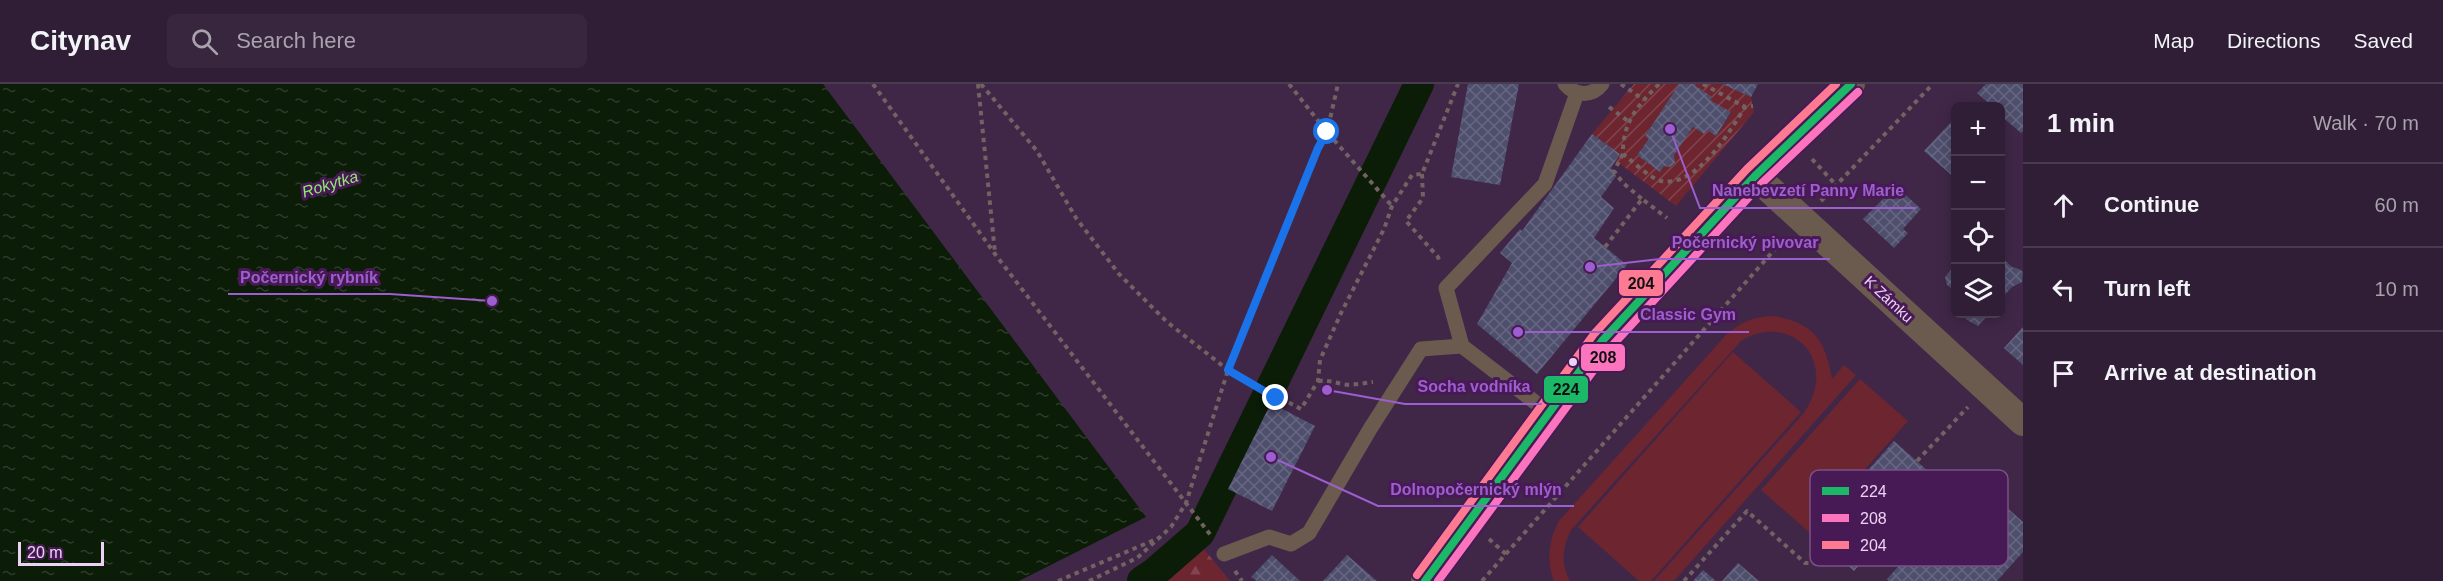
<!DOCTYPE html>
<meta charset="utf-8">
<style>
:root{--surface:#301d36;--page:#38263e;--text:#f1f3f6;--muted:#a8a2ad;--line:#4b3b51}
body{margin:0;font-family:Helvetica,sans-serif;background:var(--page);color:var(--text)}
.controls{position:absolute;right:18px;top:18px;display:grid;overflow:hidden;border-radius:9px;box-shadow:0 3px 15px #0003}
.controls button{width:54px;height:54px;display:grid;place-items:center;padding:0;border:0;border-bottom:2px solid var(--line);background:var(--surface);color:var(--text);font:30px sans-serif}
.scale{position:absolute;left:18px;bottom:15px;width:86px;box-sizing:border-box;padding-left:6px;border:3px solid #edd2f5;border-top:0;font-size:16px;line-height:21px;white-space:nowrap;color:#edd2f5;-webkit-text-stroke:4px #481a55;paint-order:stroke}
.stop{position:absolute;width:18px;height:18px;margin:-14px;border:4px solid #1a73e8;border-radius:50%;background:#fff}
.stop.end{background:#1a73e8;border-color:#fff;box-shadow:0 2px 6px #0008}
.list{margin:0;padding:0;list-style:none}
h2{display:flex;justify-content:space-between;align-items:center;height:78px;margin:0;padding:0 24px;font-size:26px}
h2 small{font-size:20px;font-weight:400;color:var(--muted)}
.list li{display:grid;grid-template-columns:39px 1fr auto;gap:18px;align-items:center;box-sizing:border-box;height:84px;padding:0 24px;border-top:2px solid var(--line)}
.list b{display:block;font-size:22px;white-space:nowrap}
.list em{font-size:20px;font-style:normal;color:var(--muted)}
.icon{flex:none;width:33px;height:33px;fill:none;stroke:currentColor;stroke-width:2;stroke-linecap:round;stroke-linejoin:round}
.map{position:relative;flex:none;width:2023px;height:497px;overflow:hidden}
header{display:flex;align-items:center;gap:36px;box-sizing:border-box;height:84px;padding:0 30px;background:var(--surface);border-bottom:2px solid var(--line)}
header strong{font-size:28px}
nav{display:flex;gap:33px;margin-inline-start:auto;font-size:21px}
.search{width:420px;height:54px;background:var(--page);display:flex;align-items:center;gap:15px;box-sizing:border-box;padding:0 21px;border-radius:9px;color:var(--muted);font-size:22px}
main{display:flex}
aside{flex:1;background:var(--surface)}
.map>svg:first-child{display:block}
</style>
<header>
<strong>Citynav</strong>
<div class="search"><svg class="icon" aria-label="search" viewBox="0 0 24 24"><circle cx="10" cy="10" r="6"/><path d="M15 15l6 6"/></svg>Search here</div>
<nav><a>Map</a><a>Directions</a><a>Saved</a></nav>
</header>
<main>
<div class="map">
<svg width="2023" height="497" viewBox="0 0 2023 497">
<defs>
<pattern id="forest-firs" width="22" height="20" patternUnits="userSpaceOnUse" patternTransform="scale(1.5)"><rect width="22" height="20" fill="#6d2530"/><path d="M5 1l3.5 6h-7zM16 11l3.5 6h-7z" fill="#82444f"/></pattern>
<pattern id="garden-furrows" width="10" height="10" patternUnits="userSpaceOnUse" patternTransform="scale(1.5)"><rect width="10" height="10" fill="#6d2530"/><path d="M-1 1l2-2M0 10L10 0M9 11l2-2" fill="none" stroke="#82444f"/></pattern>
<pattern id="water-ripples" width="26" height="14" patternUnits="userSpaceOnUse" patternTransform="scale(1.5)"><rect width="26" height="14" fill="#0b1c07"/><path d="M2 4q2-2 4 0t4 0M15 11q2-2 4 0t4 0" fill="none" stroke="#2f3c2c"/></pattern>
<pattern id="building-cross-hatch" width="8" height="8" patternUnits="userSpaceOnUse" patternTransform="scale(1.5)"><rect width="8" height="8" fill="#4e4e6d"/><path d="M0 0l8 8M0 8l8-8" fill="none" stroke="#686782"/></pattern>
</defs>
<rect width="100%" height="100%" fill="#402748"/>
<!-- forest -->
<path fill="url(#forest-firs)" d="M1203,464L1230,497H1148L1188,466Z"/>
<!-- garden -->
<path fill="url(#garden-furrows)" d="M1634,0H1679L1645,52L1649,55L1637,71L1660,88L1664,82L1670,83L1675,79L1674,71L1693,43L1704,50L1707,46L1716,52L1731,29L1710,16L1711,13L1693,0H1722L1751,13L1754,28L1676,122L1616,77L1620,70L1592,50Z"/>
<!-- pitch -->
<g fill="#6d2530">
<path d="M1774,232C1815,240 1825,256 1832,295L1844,281L1856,291L1674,497H1654L1803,330C1839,281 1796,227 1742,256L1571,446C1563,462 1560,480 1570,497H1554C1546,478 1549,455 1559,437L1727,250C1741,238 1755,232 1774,232Z"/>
<path d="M1733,268L1801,328L1651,497H1639L1578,443Z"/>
<path d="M1860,295L1908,337L1809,448L1761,406Z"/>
</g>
<!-- water -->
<path fill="url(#water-ripples)" d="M0,0H823L1146,433L1019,497H0Z"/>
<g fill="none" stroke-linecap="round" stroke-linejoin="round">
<!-- canal -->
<path stroke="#0b1c07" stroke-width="30" d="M1142,497L1154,489L1200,449L1419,0"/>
</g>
<!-- building -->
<g fill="url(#building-cross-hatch)">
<path d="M1468,0H1519L1500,101L1451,93Z"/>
<path d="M1679,0H1693L1712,13L1710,16L1731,28L1716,52L1707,46L1704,50L1693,43L1674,71L1675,79L1670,83L1664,82L1660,88L1637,71L1649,55L1645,52Z"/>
<path d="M1722,0H1758L1751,13Z"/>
<path d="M1986,0H2023V47L2021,49L2000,31V22H1992L1977,9Z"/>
<path d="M1953,36L1956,39V95L1924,67Z"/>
<path d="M1592,50L1620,70L1611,84L1616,92L1601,113L1614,124L1594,154L1627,181L1537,290L1477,240L1512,179L1500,169L1520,145L1522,147Z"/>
<path d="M1896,102L1921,125L1903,145L1908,149L1894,164L1863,135Z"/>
<path d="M1956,167V208L1947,201L1945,193L1955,181L1952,172Z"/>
<path d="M2000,172L2012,183L2019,185L2023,188L2022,198L2012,203L2000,216Z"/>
<path d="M1962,230H1989L1978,242L1967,236Z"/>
<path d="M2023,243V281L2004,264Z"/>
<path d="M1271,319L1315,342L1272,427L1228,405Z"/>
<path d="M1894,357L1936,394L1916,417L1939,437L1976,396L2023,438V468L1997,497H1889L1887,495L1931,446L1908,426L1854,487L1812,449Z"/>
<path d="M1272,471L1300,497H1257L1251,493Z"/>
<path d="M1347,471L1377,497H1323Z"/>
<path d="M1738,479L1759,497H1722Z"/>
<path d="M1703,486L1716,497H1693Z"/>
</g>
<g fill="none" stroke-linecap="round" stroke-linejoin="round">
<!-- path -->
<g stroke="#726362" stroke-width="4" stroke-dasharray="4.5 4.5" stroke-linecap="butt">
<path d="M873,0L995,170L1212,453"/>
<path d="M978,0L995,169"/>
<path d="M981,0L1037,67L1076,134L1119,190L1167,238L1228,286L1301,325L1318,297L1320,276L1341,229L1384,145L1392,122L1412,91L1422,90L1458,0"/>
<path d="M1289,0L1327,48L1392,122"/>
<path d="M1621,0L1644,16"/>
<path d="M1659,0C1638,21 1622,39 1623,70C1632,77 1651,95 1661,97C1697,104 1730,47 1745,23"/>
<path d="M1703,0L1745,23L1753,22"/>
<path d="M1609,23L1628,37"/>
<path d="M1623,70L1614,87L1623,99L1642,115"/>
<path d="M1812,75L1836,101"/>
<path d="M1422,90L1423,114L1406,137L1438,173L1440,179"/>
<path d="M1821,117L1933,0"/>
<path d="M1605,163L1642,115L1667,134"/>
<path d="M1318,297C1328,296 1333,298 1342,300C1352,302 1363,299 1373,298"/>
<path d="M1917,377L1968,323"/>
<path d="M1489,455L1506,470"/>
<path d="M1235,487L1242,497"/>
<path d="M1058,497L1159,454"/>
<path d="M1089,497L1137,474L1171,443L1186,419L1228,286L1318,64L1327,48L1338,0"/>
<path d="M1482,497L1783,156"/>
<path d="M1684,497L1747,427L1805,479H1822L1834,470"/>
</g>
<!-- service -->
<g stroke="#6b5b4f" stroke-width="15">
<path d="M1565,0C1575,12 1592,13 1602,0"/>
<path d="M1462,262L1446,204L1545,100L1577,9"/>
<path d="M1224,470L1269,453L1291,460L1309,449L1370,345L1421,265L1462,262L1549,329"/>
</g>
<!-- minor -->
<g stroke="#6b5b4f" stroke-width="28">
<path d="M1755,92L2023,338"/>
<path d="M1425,497L1602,257L1755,92L1851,0"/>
</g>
<!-- bus-1 casing -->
<g stroke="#481a55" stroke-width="12">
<path id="bus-1" d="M1425,497L1602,257L1755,92L1851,0"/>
</g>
<!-- bus-2 casing -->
<g stroke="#481a55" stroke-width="12">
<path id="bus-2" d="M1438,497L1610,264L1762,99L1858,8"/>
</g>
<!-- bus-3 casing -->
<g stroke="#481a55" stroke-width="12">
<path id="bus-3" d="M1417,491L1594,250L1747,85L1836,0"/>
</g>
<!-- bus-1 -->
<use href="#bus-1" stroke="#1ab867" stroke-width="8"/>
<!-- bus-2 -->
<use href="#bus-2" stroke="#fc73be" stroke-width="8"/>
<!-- bus-3 -->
<use href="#bus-3" stroke="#fe7a93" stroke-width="8"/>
</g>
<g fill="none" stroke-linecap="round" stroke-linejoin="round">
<!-- route -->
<path stroke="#1a73e8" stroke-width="8" d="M1276,314L1228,286L1318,64L1327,48"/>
</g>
<!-- markers -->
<circle fill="#edd2f5" stroke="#481a55" stroke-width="2" cx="1573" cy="278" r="5"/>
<g text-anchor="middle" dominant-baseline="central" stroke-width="6" stroke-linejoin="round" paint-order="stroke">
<!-- street labels -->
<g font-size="15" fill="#edd2f5" stroke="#481a55">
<text transform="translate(1889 215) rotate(43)">K Zámku</text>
</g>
<!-- water labels -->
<g font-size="16" font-style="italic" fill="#91e974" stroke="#481a55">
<text transform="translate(330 100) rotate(-17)">Rokytka</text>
</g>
</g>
<!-- legend -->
<rect x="1810" y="386" width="198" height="96" rx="9" fill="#481a55" stroke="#7a5185" stroke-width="1.5"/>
<rect x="1822" y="403" width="27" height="8" fill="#1ab867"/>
<rect x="1822" y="430" width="27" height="8" fill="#fc73be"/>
<rect x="1822" y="457" width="27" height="8" fill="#fe7a93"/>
<g font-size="16" fill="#edd2f5">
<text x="1860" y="413">224</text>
<text x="1860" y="440">208</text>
<text x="1860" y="467">204</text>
</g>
<!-- callouts -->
<path fill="none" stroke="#9d5ecf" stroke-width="2" d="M1670 45L1700 124H1916M1590 183L1660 175H1830M492 217L390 210H228M1518 248L1628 248H1749M1327 306L1405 320H1542M1271 373L1378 422H1574"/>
<g fill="#9d5ecf" stroke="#481a55" stroke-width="2">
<circle cx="1670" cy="45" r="6"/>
<circle cx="1590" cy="183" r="6"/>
<circle cx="492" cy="217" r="6"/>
<circle cx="1518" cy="248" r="6"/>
<circle cx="1327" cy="306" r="6"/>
<circle cx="1271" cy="373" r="6"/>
</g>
<g font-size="16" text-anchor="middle" font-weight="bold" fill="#9d5ecf" stroke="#481a55" stroke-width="6" stroke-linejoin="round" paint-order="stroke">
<text x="1808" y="112">Nanebevzetí Panny Marie</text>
<text x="1745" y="164">Počernický pivovar</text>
<text x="309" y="199">Počernický rybník</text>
<text x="1688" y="236">Classic Gym</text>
<text x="1474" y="308">Socha vodníka</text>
<text x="1476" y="411">Dolnopočernický mlýn</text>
</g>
<g stroke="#481a55" stroke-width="2">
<rect x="1618" y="185" width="46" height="28" rx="6" fill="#fe7a93"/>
<rect x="1580" y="259" width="46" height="29" rx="6" fill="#fc73be"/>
<rect x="1543" y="291" width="46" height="29" rx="6" fill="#1ab867"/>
</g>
<g font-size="16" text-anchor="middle" font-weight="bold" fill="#111">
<text x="1641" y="205">204</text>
<text x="1603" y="279">208</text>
<text x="1566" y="311">224</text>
</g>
</svg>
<div class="controls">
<button>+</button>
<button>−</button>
<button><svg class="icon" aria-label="locate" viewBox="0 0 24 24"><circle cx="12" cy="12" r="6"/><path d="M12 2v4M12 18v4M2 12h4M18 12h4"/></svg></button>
<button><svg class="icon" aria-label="layers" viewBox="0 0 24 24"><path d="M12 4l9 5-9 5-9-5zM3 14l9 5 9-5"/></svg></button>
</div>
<div class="scale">20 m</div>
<div class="stop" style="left:1327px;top:48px"></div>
<div class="stop end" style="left:1276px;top:314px"></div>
</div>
<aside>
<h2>1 min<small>Walk · 70 m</small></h2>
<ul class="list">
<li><svg class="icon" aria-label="ahead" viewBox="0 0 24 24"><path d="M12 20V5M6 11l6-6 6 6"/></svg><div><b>Continue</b></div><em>60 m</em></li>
<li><svg class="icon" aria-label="left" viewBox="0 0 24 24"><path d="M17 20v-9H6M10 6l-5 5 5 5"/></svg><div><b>Turn left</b></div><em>10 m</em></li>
<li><svg class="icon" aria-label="arrive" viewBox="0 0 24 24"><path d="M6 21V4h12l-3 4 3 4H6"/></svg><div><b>Arrive at destination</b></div></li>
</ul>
</aside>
</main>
